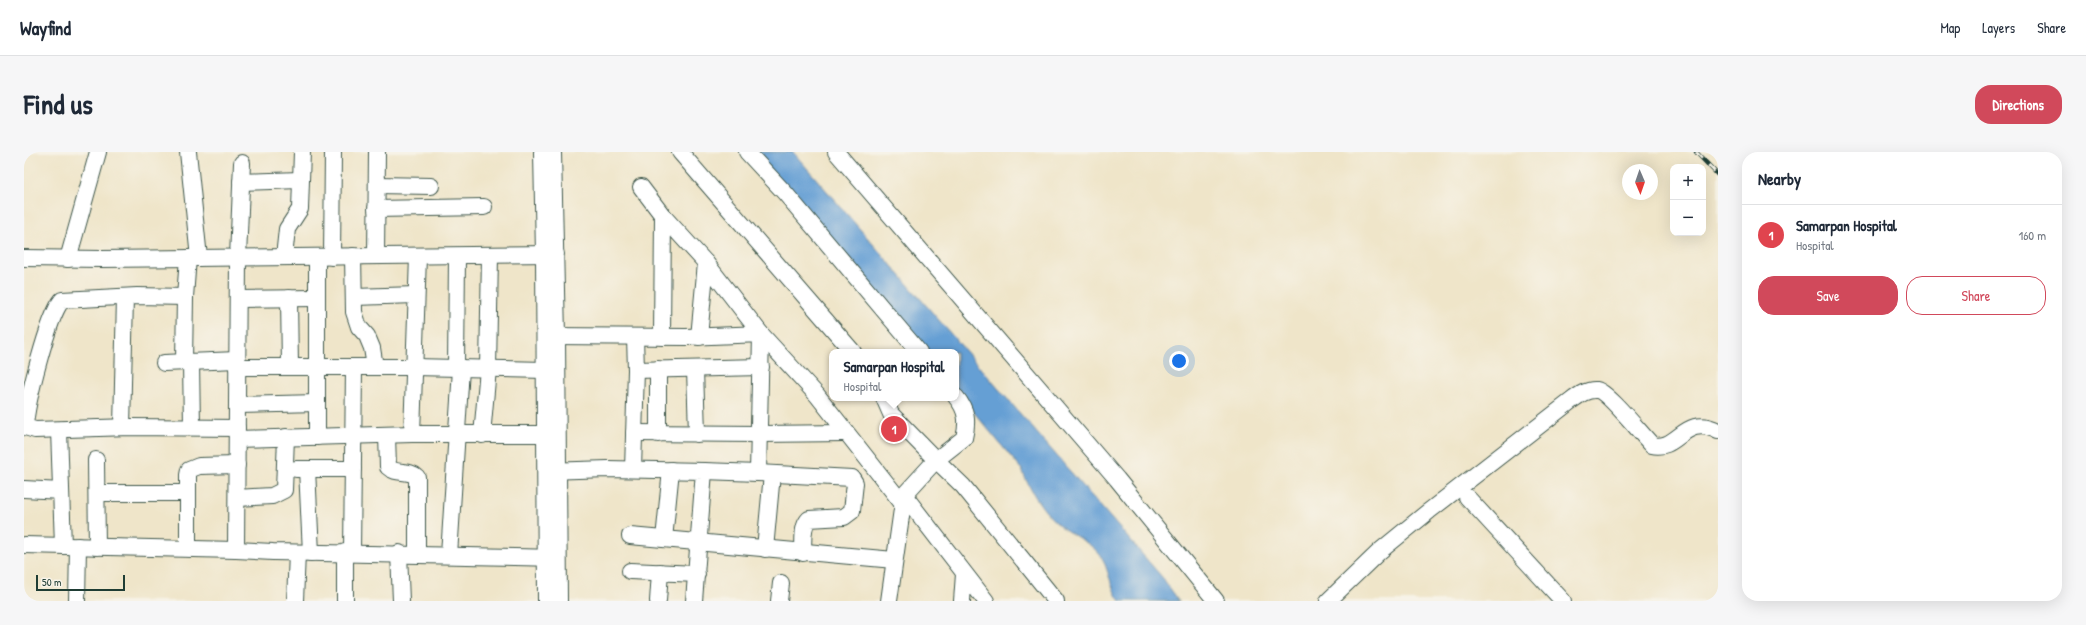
<!DOCTYPE html>
<meta charset="utf-8">
<style>
:root{--surface:#fff;--page:#f6f6f7;--text:#1f2937;--muted:#747a83;--line:#e0e1e3;--accent:#d1495b}
body{margin:0;font-family:"Patrick Hand",sans-serif;background:var(--page);color:var(--text)}
.controls{position:absolute;right:12px;top:12px;display:grid;overflow:hidden;border-radius:8px;box-shadow:0 4px 16px #0002}
.controls button{width:36px;height:36px;display:grid;place-items:center;padding:0;border:0;border-bottom:1px solid var(--line);background:var(--surface);color:var(--text);font:20px sans-serif}
.compass{position:absolute;left:1598px;top:12px;width:36px;height:36px;border-radius:50%;background:var(--surface);box-shadow:0 4px 16px #0002;rotate:178deg}
.scale{position:absolute;left:12px;bottom:10px;width:89px;box-sizing:border-box;padding-left:4px;border:2px solid #1f3d34;border-top:0;font-size:11px;line-height:14px;white-space:nowrap;color:#1f3d34;-webkit-text-stroke:3px #f7f3e8;paint-order:stroke}
.you{position:absolute;left:1155px;top:209px;width:14px;height:14px;margin:-10px;border:3px solid #fff;border-radius:50%;background:#1a73e8;box-shadow:0 0 0 6px #1a73e833}
.badge{display:grid;place-items:center;width:26px;height:26px;border-radius:50%;background:var(--accent);color:#fff;font-size:13px;font-weight:700}
.pin{position:absolute;translate:-50% -50%;border:2px solid #fff;box-shadow:0 1px 4px #0006}
.popup{position:absolute;left:805px;top:197px;width:130px;height:52px;box-sizing:border-box;display:grid;place-content:center;border-radius:8px;background:var(--surface);filter:drop-shadow(0 1px 3px #0005);font-size:13px;white-space:nowrap;color:var(--muted)}
.popup b{font-size:15px;color:var(--text)}
.popup::after{content:'';position:absolute;left:50%;top:100%;margin-left:-8px;border:8px solid transparent;border-top-color:var(--surface)}
.list{margin:0;padding:0;list-style:none}
h2{display:flex;justify-content:space-between;align-items:center;height:52px;margin:0;padding:0 16px;font-size:17px}
h2 small{font-size:13px;font-weight:400;color:var(--muted)}
.list li{display:grid;grid-template-columns:26px 1fr auto;gap:12px;align-items:center;box-sizing:border-box;height:60px;padding:0 16px;border-top:1px solid var(--line)}
.list b{display:block;font-size:15px;white-space:nowrap}
.list p{margin:0;font-size:13px;white-space:nowrap;color:var(--muted)}
.list em{font-size:13px;font-style:normal;color:var(--muted)}
.actions{display:flex;gap:8px;padding:12px 16px}
.actions a{flex:1;padding:9px 0;border:1px solid var(--accent);border-radius:16px;text-align:center;font-size:14px;color:var(--accent)}
.actions .main{background:var(--accent);color:#fff}
.map{position:relative;flex:none;width:1694px;height:449px;overflow:hidden;border-radius:16px}
header{display:flex;align-items:center;gap:24px;box-sizing:border-box;height:56px;padding:0 20px;background:var(--surface);border-bottom:1px solid var(--line)}
header strong{font-size:19px}
nav{display:flex;gap:22px;margin-inline-start:auto;font-size:14px}
.intro{display:flex;align-items:center;justify-content:space-between;box-sizing:border-box;height:96px;padding:0 24px}
h1{margin:0;font-size:28px}
.button{padding:10px 18px;border-radius:16px;background:var(--accent);color:#fff;font-size:14px;font-weight:700}
main{display:flex;gap:24px;padding:0 24px}
aside{flex:1;background:var(--surface);border-radius:16px;box-shadow:0 4px 16px #0002}
.map>svg:first-child{display:block}
</style>
<header>
<strong>Wayfind</strong>
<nav><a>Map</a><a>Layers</a><a>Share</a></nav>
</header>
<div class="intro"><h1>Find us</h1><a class="button">Directions</a></div>
<main>
<div class="map">
<svg width="1694" height="449" viewBox="0 0 1694 449">
<rect width="100%" height="100%" fill="#f7f3e8"/>
<filter id="ink" filterUnits="userSpaceOnUse"><feTurbulence type="fractalNoise" baseFrequency=".025" numOctaves="2"/><feDisplacementMap in="SourceGraphic" scale="8" xChannelSelector="R" yChannelSelector="G"/><feConvolveMatrix kernelMatrix="1 2 1 2 8 2 1 2 1" color-interpolation-filters="sRGB"/></filter>
<filter id="wash" filterUnits="userSpaceOnUse"><feTurbulence type="fractalNoise" baseFrequency=".012" numOctaves="4" result="noise"/><feDisplacementMap in="SourceGraphic" scale="16" xChannelSelector="R" yChannelSelector="G"/><feGaussianBlur stdDeviation="0.9" result="paint"/><feColorMatrix in="noise" values="0 0 0 0 0 0 0 0 0 0 0 0 0 0 0 0 0 1.4 0 .05"/><feComposite in="paint" operator="in"/></filter>
<g filter="url(#wash)">
<rect width="100%" height="100%" fill="#efe5c9"/>
<!-- water -->
<path fill="#659fd4" stroke="#426e84" d="M729,0H769L1138,425L1155,449H1096C1087,438 1084,415 1077,404C1067,390 1048,384 1035,373C1019,360 1005,337 998,318L932,239V200H899Z"/>
<g id="blocks">
<!-- building -->
<path fill="#e09c69" d="M872,268L881,278L867,291L858,281Z"/>
</g>
</g>
<g filter="url(#ink)">
<use href="#blocks" fill-opacity="0" stroke="#3e564a" stroke-width="1"/>
<g fill="none" stroke-linecap="round" stroke-linejoin="round">
<!-- minor casing -->
<g stroke="#3e564a" stroke-width="18">
<g id="minor">
<path d="M164,0L175,106"/>
<path d="M518,0L520,103L522,449"/>
<path d="M529,0L533,184L535,449"/>
<path d="M656,0L829,200"/>
<path d="M723,0L761,41L895,200"/>
<path d="M812,0L1093,327L1192,449"/>
<path d="M217,30L276,28"/>
<path d="M353,33L407,34"/>
<path d="M617,35L639,64L682,111L737,182L793,243L878,351"/>
<path d="M352,57L460,55"/>
<path d="M329,104L330,160L335,175L343,184L348,196L351,215"/>
<path d="M352,104L353,0"/>
<path d="M260,105L263,77L276,57L278,0"/>
<path d="M293,105V285"/>
<path d="M308,105L309,0"/>
<path d="M0,106L78,107L532,102"/>
<path d="M44,107L74,0"/>
<path d="M161,145L113,144L38,148C24,165 2,252 1,275L11,278L106,275L213,276"/>
<path d="M330,145L392,143"/>
<path d="M265,146L266,215"/>
<path d="M214,147L293,146"/>
<path d="M524,184L662,185L737,182L734,321L680,319"/>
<path d="M638,185L639,64"/>
<path d="M675,185L682,111"/>
<path d="M160,210L161,145L164,106"/>
<path d="M167,210L168,275"/>
<path d="M140,211L213,208"/>
<path d="M213,215H390L521,218"/>
<path d="M432,217L433,104"/>
<path d="M671,217L673,282"/>
<path d="M612,218L737,215"/>
<path d="M932,245C943,258 944,270 940,286L912,308L939,334L1032,449"/>
<path d="M860,246L867,262L912,308L880,343L865,449"/>
<path d="M213,253L293,251"/>
<path d="M98,275L101,145"/>
<path d="M35,278L39,394"/>
<path d="M610,281L736,282L822,281"/>
<path d="M388,282L394,104"/>
<path d="M634,282V217"/>
<path d="M363,283L364,315C372,323 385,317 393,325V402"/>
<path d="M458,283L464,217L466,103"/>
<path d="M213,287L388,282H531"/>
<path d="M72,308L73,395"/>
<path d="M272,317H329"/>
<path d="M283,317L287,401"/>
<path d="M609,317L612,218L611,185"/>
<path d="M524,319L584,317L680,319L670,449"/>
<path d="M734,321L828,326L831,331L828,359L820,365L785,367C777,375 780,390 779,401"/>
<path d="M0,337L37,339"/>
<path d="M73,341H164"/>
<path d="M880,343L962,449"/>
<path d="M1443,345L1539,449"/>
<path d="M213,346L248,344L260,338L262,285"/>
<path d="M606,384L870,408"/>
<path d="M640,387L647,318"/>
<path d="M0,393L212,398L249,400L534,406"/>
<path d="M164,396V323L165,318L175,314L213,313"/>
<path d="M741,397L748,322"/>
<path d="M212,398L214,105L218,11"/>
<path d="M321,400V449"/>
<path d="M328,401L330,215"/>
<path d="M375,401L377,449"/>
<path d="M425,403L437,217"/>
<path d="M606,419L673,422"/>
<path d="M53,449L54,394"/>
<path d="M271,449L273,401"/>
<path d="M634,449L636,420"/>
<path d="M755,449L757,431"/>
<path d="M938,449L940,422"/>
<path d="M1304,449L1356,399L1405,359L1547,249C1555,243 1563,237 1573,238C1584,240 1618,283 1628,293C1654,300 1660,261 1694,279"/>
</g>
</g>
<!-- minor -->
<use href="#minor" stroke="#fff" stroke-width="16"/>
<!-- rail casing -->
<g stroke="#1f3d34" stroke-width="4.5">
<path id="rail" d="M1672,0L1694,23"/>
</g>
<!-- rail -->
<use href="#rail" stroke="#f7f3e8" stroke-width="3" stroke-dasharray="9" stroke-linecap="butt"/>
</g>
</g>
</svg>
<div class="controls">
<button>+</button>
<button>−</button>
</div>
<svg class="compass" viewBox="-18 -18 36 36"><path d="M0-13l5 13h-10z" fill="#e53935"/><path d="M0 13l5-13h-10z" fill="#747a83"/></svg>
<div class="scale">50 m</div>
<div class="you"></div>
<div class="pin badge" style="left:870px;top:277px;background:#e0444e">1</div>
<div class="popup"><b>Samarpan Hospital</b>Hospital</div>
</div>
<aside>
<h2>Nearby<small></small></h2>
<ul class="list">
<li><span class="badge" style="background:#e0444e">1</span><div><b>Samarpan Hospital</b><p>Hospital</p></div><em>160 m</em></li>
</ul>
<div class="actions"><a class="main">Save</a><a>Share</a></div>
</aside>
</main>
